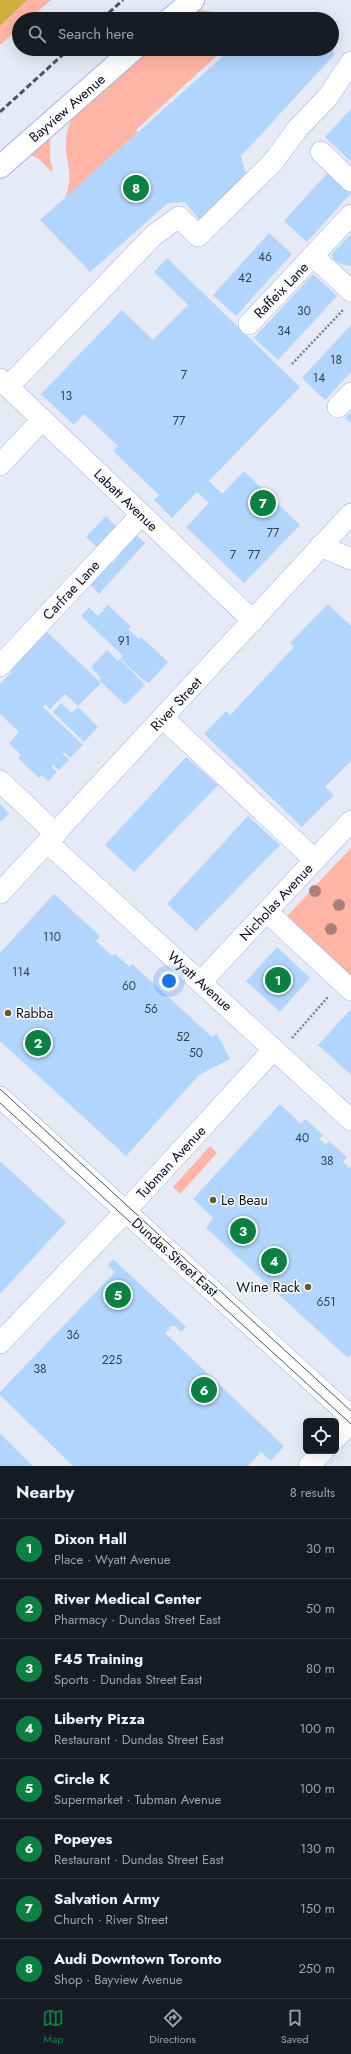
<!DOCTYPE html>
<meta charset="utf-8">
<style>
:root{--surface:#171b24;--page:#20242c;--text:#f1f3f6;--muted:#9ea1a6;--line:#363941;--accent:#0b8043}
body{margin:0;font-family:Jost,sans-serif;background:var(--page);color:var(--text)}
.controls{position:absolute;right:12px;bottom:12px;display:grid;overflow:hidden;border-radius:6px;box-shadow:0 4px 16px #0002}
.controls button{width:36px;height:36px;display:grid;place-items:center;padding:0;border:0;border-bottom:1px solid var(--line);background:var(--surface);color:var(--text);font:20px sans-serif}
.you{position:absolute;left:169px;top:981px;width:14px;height:14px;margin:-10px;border:3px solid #fff;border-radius:50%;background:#1a73e8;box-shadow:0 0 0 6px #1a73e833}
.badge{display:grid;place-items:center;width:26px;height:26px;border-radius:50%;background:var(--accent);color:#fff;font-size:13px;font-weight:700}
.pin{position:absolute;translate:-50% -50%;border:2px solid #fff;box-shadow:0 1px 4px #0006}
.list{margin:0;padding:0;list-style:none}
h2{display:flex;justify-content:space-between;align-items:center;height:52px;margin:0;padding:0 16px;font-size:17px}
h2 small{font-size:13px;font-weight:400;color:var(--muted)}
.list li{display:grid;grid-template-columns:26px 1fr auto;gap:12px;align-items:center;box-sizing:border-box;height:60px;padding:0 16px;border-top:1px solid var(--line)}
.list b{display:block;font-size:15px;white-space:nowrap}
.list p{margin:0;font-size:13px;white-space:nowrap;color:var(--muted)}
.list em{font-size:13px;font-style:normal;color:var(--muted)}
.icon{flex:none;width:22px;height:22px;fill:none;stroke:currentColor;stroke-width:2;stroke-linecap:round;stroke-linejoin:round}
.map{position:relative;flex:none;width:351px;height:1466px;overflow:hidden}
.search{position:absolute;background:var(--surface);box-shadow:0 4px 16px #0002;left:12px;right:12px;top:12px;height:44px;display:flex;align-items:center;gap:10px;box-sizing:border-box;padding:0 14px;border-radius:22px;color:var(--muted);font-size:15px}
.sheet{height:532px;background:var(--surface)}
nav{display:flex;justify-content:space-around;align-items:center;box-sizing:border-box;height:56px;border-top:1px solid var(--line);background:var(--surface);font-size:11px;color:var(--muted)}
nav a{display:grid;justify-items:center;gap:2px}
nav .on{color:var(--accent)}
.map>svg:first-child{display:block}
</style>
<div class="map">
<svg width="351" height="1466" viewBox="0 0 351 1466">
<rect width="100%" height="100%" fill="#e6eaf6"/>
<!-- green -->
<g fill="#ffb5a5">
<path d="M27,0H51L29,19H19V28L0,45V26Z"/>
<path d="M200,10L259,18L182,19L192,11Z"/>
<path d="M146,49H224L136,130L138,132L65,198C75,174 65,164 66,141C67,103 119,71 146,49Z"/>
<path d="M50,131V158L53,170L51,171L39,159L27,153Z"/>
<path d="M351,848V978L289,921L288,915Z"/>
<path d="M210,1146L217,1153L180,1194L173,1187Z"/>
</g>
<!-- water -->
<path fill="#d0ae3d" d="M0,0H27L0,26Z"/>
<!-- building -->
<g fill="#b1d5fd">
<path d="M332,34L334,55L241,156L247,179L200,221L185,202L168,203L90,272L40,220L231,49H332Z"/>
<path d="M351,109V162L325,137Z"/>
<path d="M331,169L351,188V193L307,242L284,221Z"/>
<path d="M269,233L292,254L236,316L213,295Z"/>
<path d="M351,234V266L343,265L334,260L332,254Z"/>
<path d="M167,258L300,387L209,481L222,494L244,471L300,525L244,583L186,527L209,503L197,492L172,518L154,500L159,495L113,451L118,446L84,414L74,425L41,394L122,310L153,340L188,305L154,272Z"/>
<path d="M313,274L337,296L278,360L254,338Z"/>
<path d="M351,325V372L325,400L302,378Z"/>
<path d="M351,412V423L345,418Z"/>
<path d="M106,516L118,528L98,548L86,537Z"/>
<path d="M134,533L145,543L99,594L87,581L100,566L113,563L120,554L117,551Z"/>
<path d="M328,604L351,626V761L325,787L334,795L302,827L204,734L226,711L230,715L294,647L290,643Z"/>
<path d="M108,605L131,627L128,629L139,639L141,637L168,662L149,683L142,679L120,658L123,656L81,616L89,607L98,616Z"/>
<path d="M46,631L101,683L78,706L65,694L50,709L45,704L43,707L83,745L70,758L64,752L63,754L69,760L59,770L53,765L51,767L57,772L48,781L42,775L39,778L18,758L21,755L9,743L19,732L0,714V684L12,672L9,669Z"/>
<path d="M107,650L118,661L120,659L145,685L125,705L99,680L101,678L91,667Z"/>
<path d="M61,703L72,713L78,707L98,727L84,742L53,712Z"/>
<path d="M186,757L218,785L134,872L105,845Z"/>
<path d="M0,804L9,814L2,821H0Z"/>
<path d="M248,816L280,845L196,931L167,904Z"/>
<path d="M54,894L100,936L96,941L112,956L115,954L130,967L132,964L212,1037L217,1034L230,1059L199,1075L126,1156L0,1041V953Z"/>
<path d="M277,947L310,978L280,1012L246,981Z"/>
<path d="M351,1009V1075L318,1045Z"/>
<path d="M280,1104L301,1124L305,1119L323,1135L319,1139L326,1145L329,1141L347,1157L343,1162L349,1168L351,1166V1354L348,1358L206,1228L213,1218L193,1199Z"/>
<path d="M0,1161L66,1222L0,1294Z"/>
<path d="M113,1259L186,1327L181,1332L173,1325L165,1333L284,1446L271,1461L261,1452L248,1466H73L0,1395V1392L115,1272L108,1265Z"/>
<path d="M0,1433L33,1466H0Z"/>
</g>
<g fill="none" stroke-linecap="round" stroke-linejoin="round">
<!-- minor casing -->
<g stroke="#a1b2ec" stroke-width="22">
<g id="minor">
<path d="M321,152L351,181"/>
<path d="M313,256L351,291"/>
<path d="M249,324L351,215"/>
<path d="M0,379L253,621"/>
<path d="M8,387L154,235L179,217L198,236L273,162L298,128L327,98L351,62"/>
<path d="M338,407L351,393"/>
<path d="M0,465L42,420"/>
<path d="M320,546L351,559"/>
<path d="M0,666L141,515"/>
<path d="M163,718L315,860"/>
<path d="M0,781L56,834"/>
<path d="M48,843L351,1120"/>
<path d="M0,893L351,514"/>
<path d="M267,912L351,990"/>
<path d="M201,982L351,821"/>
<path d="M0,1097L351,1417"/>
<path d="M0,1343L122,1215L274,1049"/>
<path d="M336,1438L351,1422"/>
<path d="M309,1466L323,1451"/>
</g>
</g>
<!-- major casing -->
<g stroke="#a1b2ec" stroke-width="24">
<g id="major">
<path d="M170,19L193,0"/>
<path d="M0,167L134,49"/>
</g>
</g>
<!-- path -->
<g stroke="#7b7f8f" stroke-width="2.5" stroke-dasharray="2 2" stroke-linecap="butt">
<path d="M292,364L344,309"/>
<path d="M292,1038L328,997"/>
</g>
<!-- minor -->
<use href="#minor" stroke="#fff" stroke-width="21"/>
<!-- major -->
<use href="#major" stroke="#fff" stroke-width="22"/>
<!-- tram -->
<g stroke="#4e5263" stroke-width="1">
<path d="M0,1089L351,1411"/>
<path d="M0,1103L351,1424"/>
</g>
<!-- rail -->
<g stroke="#4e5263" stroke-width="3" stroke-dasharray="6 3" stroke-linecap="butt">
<path d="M102,19L123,0"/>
<path d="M0,112L69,49"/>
</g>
</g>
<!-- trees -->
<g fill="#ab7f7c">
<circle cx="315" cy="891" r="6"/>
<circle cx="339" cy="905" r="6"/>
<circle cx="331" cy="929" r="6"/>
</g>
<!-- markers -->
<g fill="#6a5a28" stroke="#fff" stroke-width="1.5">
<circle cx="8" cy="1013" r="4"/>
<circle cx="213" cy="1200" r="4"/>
<circle cx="308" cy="1287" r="4"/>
</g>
<g text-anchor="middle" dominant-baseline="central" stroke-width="3" stroke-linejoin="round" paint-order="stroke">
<!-- number labels -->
<g font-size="12" fill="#323e57">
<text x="265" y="257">46</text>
<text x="245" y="278">42</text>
<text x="304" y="311">30</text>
<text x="284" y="331">34</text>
<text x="336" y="360">18</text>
<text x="184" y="375">7</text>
<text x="319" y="378">14</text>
<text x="66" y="396">13</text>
<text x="179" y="421">77</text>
<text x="273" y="533">77</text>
<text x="233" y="555">7</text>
<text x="254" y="555">77</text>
<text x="124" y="641">91</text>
<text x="52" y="937">110</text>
<text x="21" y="972">114</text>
<text x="129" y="986">60</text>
<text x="151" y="1009">56</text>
<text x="183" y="1037">52</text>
<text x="196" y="1053">50</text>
<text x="302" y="1138">40</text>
<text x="327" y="1161">38</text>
<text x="326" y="1302">651</text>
<text x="73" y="1335">36</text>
<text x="112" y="1360">225</text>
<text x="40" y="1369">38</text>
</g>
<!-- street labels -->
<g font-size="14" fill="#080c20" stroke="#fff">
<text transform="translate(67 108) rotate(-41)">Bayview Avenue</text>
<text transform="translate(281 290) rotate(-46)">Raffeix Lane</text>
<text transform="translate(126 500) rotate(44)">Labatt Avenue</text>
<text transform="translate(71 590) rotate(-47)">Carfrae Lane</text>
<text transform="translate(176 704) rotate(-47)">River Street</text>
<text transform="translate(276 902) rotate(-47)">Nicholas Avenue</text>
<text transform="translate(200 981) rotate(42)">Wyatt Avenue</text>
<text transform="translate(171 1162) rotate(-47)">Tubman Avenue</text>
<text transform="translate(175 1257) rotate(42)">Dundas Street East</text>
</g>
<!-- poi labels -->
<g font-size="14" fill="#080c20" stroke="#fff" text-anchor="start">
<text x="16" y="1013">Rabba</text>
<text x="221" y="1200">Le Beau</text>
<text x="300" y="1287" text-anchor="end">Wine Rack</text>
</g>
</g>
</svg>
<div class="controls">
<button><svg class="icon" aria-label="locate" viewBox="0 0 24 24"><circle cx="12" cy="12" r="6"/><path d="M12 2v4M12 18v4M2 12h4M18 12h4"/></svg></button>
</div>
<div class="you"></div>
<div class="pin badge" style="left:278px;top:980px">1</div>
<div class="pin badge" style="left:38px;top:1043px">2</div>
<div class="pin badge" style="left:243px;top:1231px">3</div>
<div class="pin badge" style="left:274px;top:1261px">4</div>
<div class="pin badge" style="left:118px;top:1295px">5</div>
<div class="pin badge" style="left:204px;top:1390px">6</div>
<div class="pin badge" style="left:263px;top:503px">7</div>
<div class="pin badge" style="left:136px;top:188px">8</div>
<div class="search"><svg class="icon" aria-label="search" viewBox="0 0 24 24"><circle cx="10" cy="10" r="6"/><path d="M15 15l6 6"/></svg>Search here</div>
</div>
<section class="sheet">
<h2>Nearby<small>8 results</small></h2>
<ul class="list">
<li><span class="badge">1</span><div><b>Dixon Hall</b><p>Place · Wyatt Avenue</p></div><em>30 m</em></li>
<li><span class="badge">2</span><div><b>River Medical Center</b><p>Pharmacy · Dundas Street East</p></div><em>50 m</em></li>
<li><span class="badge">3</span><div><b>F45 Training</b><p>Sports · Dundas Street East</p></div><em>80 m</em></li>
<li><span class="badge">4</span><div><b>Liberty Pizza</b><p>Restaurant · Dundas Street East</p></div><em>100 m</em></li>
<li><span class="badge">5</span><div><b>Circle K</b><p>Supermarket · Tubman Avenue</p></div><em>100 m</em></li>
<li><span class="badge">6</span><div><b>Popeyes</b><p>Restaurant · Dundas Street East</p></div><em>130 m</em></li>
<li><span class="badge">7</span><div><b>Salvation Army</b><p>Church · River Street</p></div><em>150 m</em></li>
<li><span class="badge">8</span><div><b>Audi Downtown Toronto</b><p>Shop · Bayview Avenue</p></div><em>250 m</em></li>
</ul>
</section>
<nav>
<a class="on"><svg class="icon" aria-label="map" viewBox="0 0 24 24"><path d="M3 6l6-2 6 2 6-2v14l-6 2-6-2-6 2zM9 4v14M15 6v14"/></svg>Map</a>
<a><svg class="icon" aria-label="directions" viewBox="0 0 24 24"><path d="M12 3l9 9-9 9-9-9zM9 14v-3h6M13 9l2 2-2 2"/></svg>Directions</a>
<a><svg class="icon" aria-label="saved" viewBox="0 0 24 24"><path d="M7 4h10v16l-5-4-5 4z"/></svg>Saved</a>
</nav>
